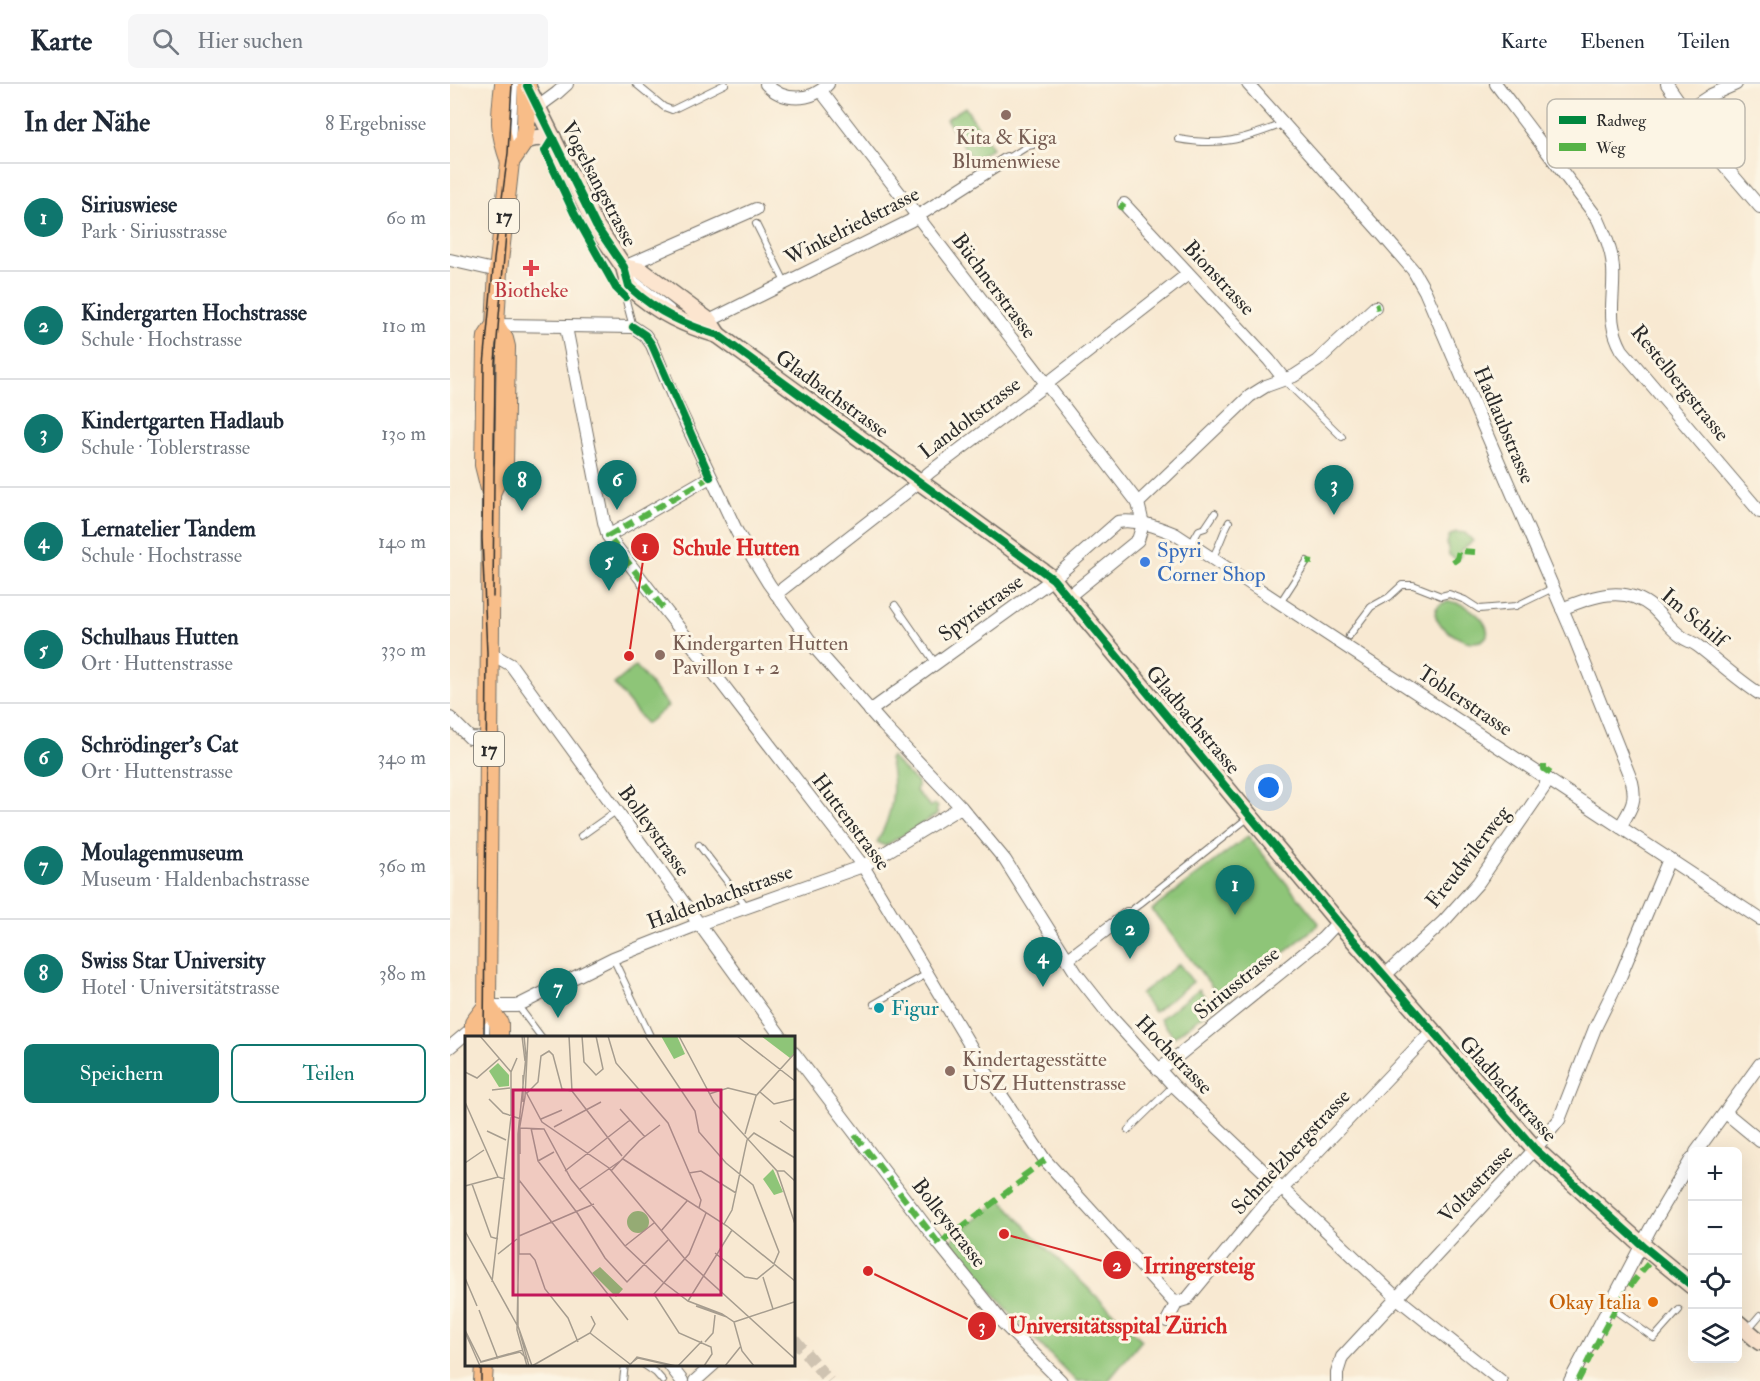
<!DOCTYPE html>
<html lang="de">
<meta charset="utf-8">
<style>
:root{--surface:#fff;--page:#f6f6f7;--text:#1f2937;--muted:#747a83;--line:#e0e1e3;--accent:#0f766e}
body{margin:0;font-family:"IM FELL Double Pica",serif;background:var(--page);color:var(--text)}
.controls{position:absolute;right:18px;bottom:18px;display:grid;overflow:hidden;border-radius:9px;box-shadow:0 6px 24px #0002}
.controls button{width:54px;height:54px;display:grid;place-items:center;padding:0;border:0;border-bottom:2px solid var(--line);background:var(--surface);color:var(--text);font:30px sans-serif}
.you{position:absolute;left:819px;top:704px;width:21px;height:21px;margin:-15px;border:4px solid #fff;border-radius:50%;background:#1a73e8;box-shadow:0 0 0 9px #1a73e833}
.badge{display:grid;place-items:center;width:39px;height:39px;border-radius:50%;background:var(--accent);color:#fff;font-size:20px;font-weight:700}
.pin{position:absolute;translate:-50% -50px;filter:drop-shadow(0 2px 3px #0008)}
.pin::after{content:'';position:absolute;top:32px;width:21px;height:18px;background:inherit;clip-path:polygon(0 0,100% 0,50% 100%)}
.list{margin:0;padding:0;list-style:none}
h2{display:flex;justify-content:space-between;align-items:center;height:78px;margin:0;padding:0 24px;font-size:26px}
h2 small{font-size:20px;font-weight:400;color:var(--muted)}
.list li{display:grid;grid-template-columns:39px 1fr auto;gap:18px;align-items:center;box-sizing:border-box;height:108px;padding:0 24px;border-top:2px solid var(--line)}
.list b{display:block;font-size:22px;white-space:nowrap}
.list p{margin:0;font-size:20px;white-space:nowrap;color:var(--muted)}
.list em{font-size:20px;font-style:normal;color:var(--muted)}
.actions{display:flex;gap:12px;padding:18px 24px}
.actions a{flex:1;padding:14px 0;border:2px solid var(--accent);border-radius:9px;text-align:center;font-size:21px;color:var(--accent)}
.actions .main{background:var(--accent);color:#fff}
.icon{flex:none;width:33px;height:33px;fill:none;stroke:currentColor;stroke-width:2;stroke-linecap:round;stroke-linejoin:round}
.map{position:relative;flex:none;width:1310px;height:1297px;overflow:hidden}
header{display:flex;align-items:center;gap:36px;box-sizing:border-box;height:84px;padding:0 30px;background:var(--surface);border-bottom:2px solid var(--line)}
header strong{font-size:28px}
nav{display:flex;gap:33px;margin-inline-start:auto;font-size:21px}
.search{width:420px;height:54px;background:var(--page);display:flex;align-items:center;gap:15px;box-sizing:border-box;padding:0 21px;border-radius:9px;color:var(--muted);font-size:22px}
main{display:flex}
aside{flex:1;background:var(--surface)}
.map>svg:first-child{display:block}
</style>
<header>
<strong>Karte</strong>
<div class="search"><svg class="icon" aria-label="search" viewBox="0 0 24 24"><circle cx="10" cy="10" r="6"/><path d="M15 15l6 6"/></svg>Hier suchen</div>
<nav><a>Karte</a><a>Ebenen</a><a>Teilen</a></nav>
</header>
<main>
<aside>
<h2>In der Nähe<small>8 Ergebnisse</small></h2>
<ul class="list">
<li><span class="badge">1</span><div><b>Siriuswiese</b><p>Park · Siriusstrasse</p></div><em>60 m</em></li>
<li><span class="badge">2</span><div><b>Kindergarten Hochstrasse</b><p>Schule · Hochstrasse</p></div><em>110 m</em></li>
<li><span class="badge">3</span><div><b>Kindertgarten Hadlaub</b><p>Schule · Toblerstrasse</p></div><em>130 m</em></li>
<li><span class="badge">4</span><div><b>Lernatelier Tandem</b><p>Schule · Hochstrasse</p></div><em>140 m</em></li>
<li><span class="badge">5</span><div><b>Schulhaus Hutten</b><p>Ort · Huttenstrasse</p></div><em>330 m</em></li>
<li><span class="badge">6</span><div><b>Schrödinger's Cat</b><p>Ort · Huttenstrasse</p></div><em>340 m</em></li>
<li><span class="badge">7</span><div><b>Moulagenmuseum</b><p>Museum · Haldenbachstrasse</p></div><em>360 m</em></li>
<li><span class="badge">8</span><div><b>Swiss Star University</b><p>Hotel · Universitätstrasse</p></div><em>380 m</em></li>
</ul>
<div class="actions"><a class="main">Speichern</a><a>Teilen</a></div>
</aside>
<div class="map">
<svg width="1310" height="1297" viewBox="0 0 1310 1297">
<rect width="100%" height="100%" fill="#fcf5e5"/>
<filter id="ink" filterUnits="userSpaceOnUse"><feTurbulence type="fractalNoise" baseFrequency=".0167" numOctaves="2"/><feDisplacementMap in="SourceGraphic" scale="12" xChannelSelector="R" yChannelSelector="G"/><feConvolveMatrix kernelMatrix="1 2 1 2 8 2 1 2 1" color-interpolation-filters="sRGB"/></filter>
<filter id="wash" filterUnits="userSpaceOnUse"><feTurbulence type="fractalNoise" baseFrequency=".008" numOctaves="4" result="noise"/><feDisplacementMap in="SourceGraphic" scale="24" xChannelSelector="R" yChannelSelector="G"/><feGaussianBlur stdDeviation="1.35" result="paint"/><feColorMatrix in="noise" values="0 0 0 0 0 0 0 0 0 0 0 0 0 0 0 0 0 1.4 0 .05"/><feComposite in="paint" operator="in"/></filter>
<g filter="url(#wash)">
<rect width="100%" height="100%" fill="#f8e9d2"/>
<!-- green -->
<g fill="#8ec578" stroke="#5c7852" stroke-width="1.5">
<path d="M515,23L542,64L523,76L496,35Z"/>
<path d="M1006,448L1015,449L1023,457L1010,467L1011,471L1007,476L999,471L997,459L999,452Z"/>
<path d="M995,518C1024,515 1057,557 1023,558C1006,558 967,529 995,518Z"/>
<path d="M186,582L218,622L196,640L164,600Z"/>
<path d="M441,673L468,700L466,707L481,723L484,720L488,723L486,727L488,730L435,762L427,758C442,732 447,704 439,675Z"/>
<path d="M798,752L869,839L868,841L774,918L702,826Z"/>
<path d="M729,880L743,898L704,928L690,910Z"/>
<path d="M749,905L763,923L724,953L710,935Z"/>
<path d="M551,1115L590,1158L692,1256L658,1297H626L566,1236L500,1157Z"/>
</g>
</g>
<g filter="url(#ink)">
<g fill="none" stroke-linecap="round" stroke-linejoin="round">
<!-- street-tunnel -->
<path stroke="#cfc3b1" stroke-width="12" stroke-dasharray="12 6" stroke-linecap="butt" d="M344,1255L379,1297"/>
<!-- lane casing -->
<g stroke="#736e65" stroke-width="8">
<g id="lane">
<path d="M186,0L214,23L222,26L275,0"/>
<path d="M728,55C770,63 794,55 833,40"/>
<path d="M62,62L65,0"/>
<path d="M557,75L578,62L583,61"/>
<path d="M306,140L335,198"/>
<path d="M182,193L221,224"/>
<path d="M178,205L175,213L183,243"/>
<path d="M834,296L892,353"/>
<path d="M741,460L749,446L755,444L765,429"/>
<path d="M762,474C770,462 772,450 779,438"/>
<path d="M830,519L857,477"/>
<path d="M445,521L486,580"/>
<path d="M899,552L921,523L939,513L952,501H963L991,512L999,510L1015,516L1029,525L1066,522L1103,504"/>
<path d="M131,752L166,727"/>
<path d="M249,761L296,822"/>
<path d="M677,830L799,733"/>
<path d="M163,874L201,954"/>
<path d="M424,920L477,890"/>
<path d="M68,922L92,954"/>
<path d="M36,954L37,931"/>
<path d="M678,1046L723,1002"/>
<path d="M1160,1223L1204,1254L1229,1226"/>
<path d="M1297,1246L1310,1231"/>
<path d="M193,1280L206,1289L213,1297"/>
<path d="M173,1297L175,1280"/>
</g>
</g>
<!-- street casing -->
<g stroke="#736e65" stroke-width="14">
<g id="street">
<path d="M316,0C333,18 361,18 378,0"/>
<path d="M798,0L932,150L963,186L975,207L1123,550L1182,698C1187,718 1180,726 1170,743"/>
<path d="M1046,0L1148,135C1155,151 1162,166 1163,184C1165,216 1155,235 1172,266L1310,428"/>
<path d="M1217,0L1268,74L1310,123"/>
<path d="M371,7L688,419"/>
<path d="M88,23L107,9L117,0"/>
<path d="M1235,28L1261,11L1286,0"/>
<path d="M674,120L819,276L834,295"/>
<path d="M0,176L48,187"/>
<path d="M174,183L306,125"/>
<path d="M259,237L460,137L557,75"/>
<path d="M45,241L183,243L195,251L202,261L223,312L287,448L319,500L366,565L434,642L511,723L555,776L626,889L660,932L723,1001L946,1213L1051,1297"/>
<path d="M116,243L154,438L158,452L413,782L536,988L595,1076L722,1216L727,1218L737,1215L817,1118L832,1105L982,947"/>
<path d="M158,452L260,393"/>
<path d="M326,510L458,407L480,388L603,295L738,190"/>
<path d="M618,513L688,456L693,440L688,419L800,312L816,302L844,292L867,277L925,223"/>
<path d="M1112,525C1142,512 1175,500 1203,524C1213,533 1220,545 1232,553C1237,557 1243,558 1248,562C1269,578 1288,596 1310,610"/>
<path d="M40,569L61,581L332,954"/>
<path d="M420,627L603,495L668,438C687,435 708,443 725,450L1310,835"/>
<path d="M0,634L20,654L39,655"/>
<path d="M617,876L677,830"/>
<path d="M934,892L993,838L1028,799L1099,696"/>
<path d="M37,922H67L163,874L249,840L413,782L511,723"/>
<path d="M0,963L19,947L24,939"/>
<path d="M344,969L490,1161L553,1239L611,1297"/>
<path d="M708,986L729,971L872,855L888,838"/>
<path d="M1276,1029L1310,1057"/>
<path d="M1246,1068L1310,980"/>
<path d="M717,1237L727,1218"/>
<path d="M219,1280L232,1297"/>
<path d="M245,1297L264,1280"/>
<path d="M887,1297V1289L892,1273L1085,1065L1109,1036L1145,944L1171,891L1219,775"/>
<path d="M1120,1297L1200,1145L1242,1074"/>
</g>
</g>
<!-- secondary casing -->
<g stroke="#736e65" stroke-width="19">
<g id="secondary">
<path d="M77,2L146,142L174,183L179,202L182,205C208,229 236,241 268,251L603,495L888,838L1065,1042L1085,1065L1192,1161L1242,1202"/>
<path d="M73,59C82,52 93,54 103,54"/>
<path d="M174,183L192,187L259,237L268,251"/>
<path d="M1288,1239L1310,1258"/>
</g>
</g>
<!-- primary casing -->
<g stroke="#736e65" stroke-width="20">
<g id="primary">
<path d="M54,0C50,34 48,45 60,78"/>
<path d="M41,409L54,381L56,263L54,255L45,241"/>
<path d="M37,922L49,939V954"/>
<path d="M24,954V939L37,922L41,409L34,381L36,261L37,253L45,241L48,187L60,78L73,59L76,43L77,0"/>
<path d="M33,1297L34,1280"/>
</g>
</g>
<!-- lane -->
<use href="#lane" stroke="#fff" stroke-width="6"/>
<!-- street -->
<use href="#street" stroke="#fff" stroke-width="12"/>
<!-- secondary -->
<use href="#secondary" stroke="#fce5cf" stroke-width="16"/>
<!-- primary -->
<use href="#primary" stroke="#f8bd88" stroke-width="18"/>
<!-- tram -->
<g stroke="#2b2b2b" stroke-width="1.5">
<path d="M43,513L45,279L57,138"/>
<path d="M34,954L37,569L32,454L34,281L44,175L58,69L62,0"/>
<path d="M31,1297V1280"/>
</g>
<!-- quiet -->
<g stroke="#56b246" stroke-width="6" stroke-dasharray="12 6" stroke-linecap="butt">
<path d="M670,125L674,120"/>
<path d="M925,223L929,222"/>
<path d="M857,477L863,478"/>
<path d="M1003,478L1007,475L1009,467L1025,468"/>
<path d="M213,524L158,452L260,393"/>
<path d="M1094,681V685L1103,691"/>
<path d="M405,1051L490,1161L498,1152"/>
<path d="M572,1093L595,1076"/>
<path d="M495,1156L574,1095L577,1091"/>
<path d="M1128,1297C1149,1256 1167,1214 1198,1180"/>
</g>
<!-- cycleway casing -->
<g stroke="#fcf5e5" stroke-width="11">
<g id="cycleway">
<path d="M77,2L146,142L174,183L179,202L182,205C208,229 236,241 268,251L603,495L888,838L1065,1042L1085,1065L1192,1161L1242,1202"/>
<path d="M103,54L95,67L124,129L166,204L175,213"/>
<path d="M183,243L195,251L202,261L260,393"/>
</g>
</g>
<!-- cycleway -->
<use href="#cycleway" stroke="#00873e" stroke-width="8"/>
</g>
</g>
<!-- markers -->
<g fill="#8d6e63" stroke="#fcf5e5" stroke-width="2">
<circle cx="556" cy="31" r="6"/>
<circle cx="210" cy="571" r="6"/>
<circle cx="500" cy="987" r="6"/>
</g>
<path fill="#e0444e" stroke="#fcf5e5" stroke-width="2" d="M78 175h6v6h6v6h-6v6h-6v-6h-6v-6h6z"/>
<circle fill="#3f7fe0" stroke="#fcf5e5" stroke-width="2" cx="695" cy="478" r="6"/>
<circle fill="#0f9aa8" stroke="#fcf5e5" stroke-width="2" cx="429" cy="924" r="6"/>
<circle fill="#e8710a" stroke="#fcf5e5" stroke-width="2" cx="1203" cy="1218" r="6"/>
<g text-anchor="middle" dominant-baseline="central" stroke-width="6" stroke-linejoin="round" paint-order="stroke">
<!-- shield labels -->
<g fill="#fcf5e5" stroke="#6a6863" stroke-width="1.5">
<rect x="39" y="115" width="30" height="34" rx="4.5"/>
<rect x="24" y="648" width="30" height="34" rx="4.5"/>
</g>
<g font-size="20" font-weight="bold" fill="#2b2b2b">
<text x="54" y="132">17</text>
<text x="39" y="665">17</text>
</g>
<!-- education labels -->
<g font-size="21" fill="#785e54" stroke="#fcf5e5" text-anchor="start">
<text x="556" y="53" text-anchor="middle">Kita &amp; Kiga<tspan x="556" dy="24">Blumenwiese</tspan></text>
<text x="222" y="559">Kindergarten Hutten<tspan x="222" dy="24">Pavillon 1 + 2</tspan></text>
<text x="512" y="975">Kindertagesstätte<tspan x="512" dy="24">USZ Huttenstrasse</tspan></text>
</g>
<!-- street labels -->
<g font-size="21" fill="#2b2b2b" stroke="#fcf5e5">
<text transform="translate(149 100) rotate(62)">Vogelsangstrasse</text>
<text transform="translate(402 142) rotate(-27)">Winkelriedstrasse</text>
<text transform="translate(769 194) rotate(47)">Bionstrasse</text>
<text transform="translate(544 202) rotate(53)">Büchnerstrasse</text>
<text transform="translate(1230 299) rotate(51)">Restelbergstrasse</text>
<text transform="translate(382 310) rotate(36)">Gladbachstrasse</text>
<text transform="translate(520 334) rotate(-37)">Landoltstrasse</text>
<text transform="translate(1054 341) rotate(67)">Hadlaubstrasse</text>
<text transform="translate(531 524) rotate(-36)">Spyristrasse</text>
<text transform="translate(1244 534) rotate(40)">Im Schilf</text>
<text transform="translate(1015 617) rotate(34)">Toblerstrasse</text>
<text transform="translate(743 636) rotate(50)">Gladbachstrasse</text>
<text transform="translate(401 738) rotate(53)">Huttenstrasse</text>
<text transform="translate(204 747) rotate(54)">Bolleystrasse</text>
<text transform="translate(1018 773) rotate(-52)">Freudwilerweg</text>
<text transform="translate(270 813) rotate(-20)">Haldenbachstrasse</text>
<text transform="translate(787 899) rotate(-39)">Siriusstrasse</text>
<text transform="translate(724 971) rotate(46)">Hochstrasse</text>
<text transform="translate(1058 1005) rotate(48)">Gladbachstrasse</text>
<text transform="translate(841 1068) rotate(-47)">Schmelzbergstrasse</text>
<text transform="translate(1026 1100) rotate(-47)">Voltastrasse</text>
<text transform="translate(499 1139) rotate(52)">Bolleystrasse</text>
</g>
<!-- health labels -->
<g font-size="21" fill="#be3a42" stroke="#fcf5e5">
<text x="81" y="206">Biotheke</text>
</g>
<!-- shop labels -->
<g font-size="21" fill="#366cbe" stroke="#fcf5e5" text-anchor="start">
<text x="707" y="466">Spyri<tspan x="707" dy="24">Corner Shop</tspan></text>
</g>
<!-- culture labels -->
<g font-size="21" fill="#0d838f" stroke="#fcf5e5" text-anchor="start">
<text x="441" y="924">Figur</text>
</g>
<!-- food labels -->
<g font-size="21" fill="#c56008" stroke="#fcf5e5" text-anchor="end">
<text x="1191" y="1218">Okay Italia</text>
</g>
</g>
<!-- overview -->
<g transform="translate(15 952)">
<rect width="330" height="330" fill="#f8e9d2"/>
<path d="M196,0H212L220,18L209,23ZM296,0H330V16L325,22ZM33,27L44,39V50L34,51L24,35ZM308,133L318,156L309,159L298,143ZM162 186a11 11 0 1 1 22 0a11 11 0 1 1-22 0ZM135,231L158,253L151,261L127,237Z" fill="#8ec578"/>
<path fill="none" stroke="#a69d8f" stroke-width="1.5" d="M15,0L46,36M57,0L60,25M59,0L61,20L53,98V290L64,330M104,0L107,55M117,0L119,26L131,39L138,33L131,0M143,0L151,27L203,87L236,164L234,172M180,0L230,75L234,96L261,127L288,149L314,216L308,230L292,243L280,241L250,217M214,0L249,66L312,135L330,188M272,0L330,45M0,36L12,42L34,23M27,54L45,52M107,55L157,120M61,56L77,86L144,132L220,223L330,323M295,56L309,68L330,63M62,57L73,46L76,20L84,15L88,19L97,53L107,55M244,58L263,52L291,59M24,63L38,77L56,83M0,66L33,141M58,66V39M155,73L180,101M76,83L97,74M315,85L330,96M89,91L136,66M55,92L79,93L106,143L160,210L198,246L223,265L257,278L269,286L277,315L289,330M66,92L73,125L113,178L140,222L162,246L203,204M22,95L41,104M280,98L291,60L330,17M55,118V92M158,123L262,190L330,245M73,125L89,116M0,127L19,114M100,135L165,84M146,135L174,105L195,89M312,135H319L330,145M224,137L236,135L271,157M54,144L163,284M7,148L26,201L33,203M0,150L33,141L40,143M115,153L158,123M259,188L267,174L282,104L289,97L330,122M0,195L52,289M196,195L222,165M54,200L129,168M54,200L52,294L62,330M160,210L189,187M33,218L52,203M54,218H65L70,224L80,253L103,282L113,306M54,218V95L60,61L63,0M298,241L308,273M0,242L12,270M27,246L46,81V36L52,22M223,265L267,194M231,270L262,281M14,274L33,323M269,286L329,266M53,290L67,330M0,294L16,326L55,316L63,324M0,296L15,330M125,297L165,328M240,306L248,297L250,279M15,326L58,314M165,328L173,322L208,330M67,330L125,297L130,288L126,280M164,330L172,321L211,330M213,330L237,305M239,330L247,318L246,311L214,297L189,258L224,218L241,177M260,330L276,310"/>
<path fill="#c2185b" fill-opacity="0.15" stroke="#c2185b" stroke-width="3" d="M48,54H256V259H48Z"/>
<rect width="330" height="330" fill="none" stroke="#2b2b2b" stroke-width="3"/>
</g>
<!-- legend -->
<rect x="1097" y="15" width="198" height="69" rx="9" fill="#fcf5e5" stroke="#bdb8ad" stroke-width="1.5"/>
<rect x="1109" y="32" width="27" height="8" fill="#00873e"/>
<rect x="1109" y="59" width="27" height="8" fill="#56b246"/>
<g font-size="16" fill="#2b2b2b">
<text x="1146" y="42">Radweg</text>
<text x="1146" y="69">Weg</text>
</g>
<!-- callouts -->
<path fill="none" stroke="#d62828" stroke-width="2" d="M179 572L195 463M554 1150L667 1181M418 1187L532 1242"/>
<g fill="#d62828" stroke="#fcf5e5" stroke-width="2">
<circle cx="179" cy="572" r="6"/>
<circle cx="554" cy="1150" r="6"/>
<circle cx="418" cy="1187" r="6"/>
<circle cx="195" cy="463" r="15"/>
<circle cx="667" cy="1181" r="15"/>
<circle cx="532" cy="1242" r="15"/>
</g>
<g font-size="18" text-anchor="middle" font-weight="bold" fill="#fff">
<text x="195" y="469">1</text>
<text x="667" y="1187">2</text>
<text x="532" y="1248">3</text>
</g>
<g font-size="22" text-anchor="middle" font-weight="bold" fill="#d62828" stroke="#fcf5e5" stroke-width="6" stroke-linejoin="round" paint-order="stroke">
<text x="286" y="471">Schule Hutten</text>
<text x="749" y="1189">Irringersteig</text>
<text x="668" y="1249">Universitätsspital Zürich</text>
</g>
</svg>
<div class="controls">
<button>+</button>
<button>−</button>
<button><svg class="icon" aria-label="locate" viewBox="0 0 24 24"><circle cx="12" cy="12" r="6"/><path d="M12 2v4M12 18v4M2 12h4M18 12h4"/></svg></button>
<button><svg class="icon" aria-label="layers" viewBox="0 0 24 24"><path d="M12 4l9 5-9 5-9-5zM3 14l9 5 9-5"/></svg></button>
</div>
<div class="you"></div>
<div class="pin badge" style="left:785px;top:831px">1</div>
<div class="pin badge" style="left:680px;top:875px">2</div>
<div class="pin badge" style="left:884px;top:431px">3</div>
<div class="pin badge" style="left:593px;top:903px">4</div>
<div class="pin badge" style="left:159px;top:507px">5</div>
<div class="pin badge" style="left:167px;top:426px">6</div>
<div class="pin badge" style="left:108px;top:934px">7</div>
<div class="pin badge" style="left:72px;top:427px">8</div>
</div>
</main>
